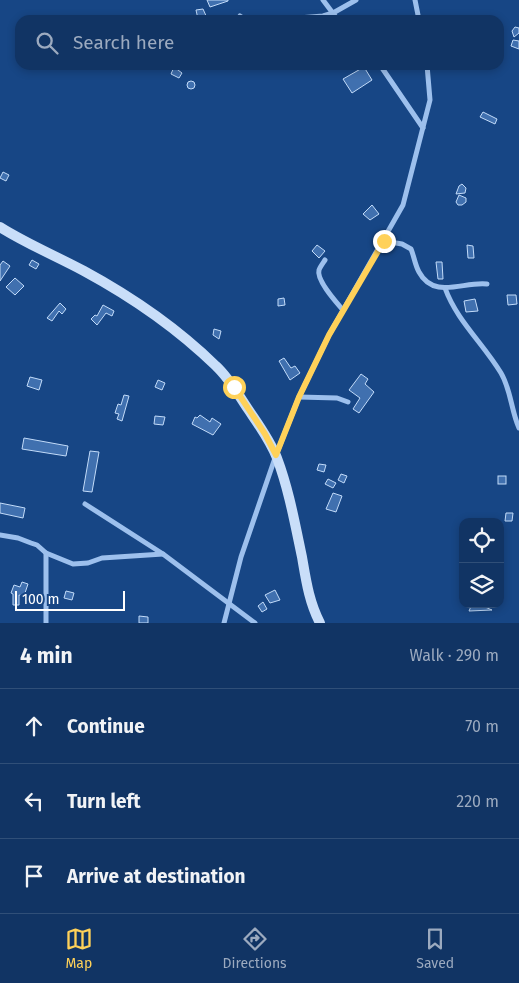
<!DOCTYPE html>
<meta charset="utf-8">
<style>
:root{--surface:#113464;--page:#1a3c6a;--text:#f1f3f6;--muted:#9caabf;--line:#304f78;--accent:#ffd159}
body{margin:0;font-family:"Fira Sans",sans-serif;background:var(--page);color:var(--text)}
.controls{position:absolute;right:15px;bottom:15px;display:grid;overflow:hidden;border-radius:10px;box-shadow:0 2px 8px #0003}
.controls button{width:45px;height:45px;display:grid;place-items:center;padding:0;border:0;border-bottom:1px solid var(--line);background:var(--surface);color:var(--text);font:25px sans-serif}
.scale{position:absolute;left:15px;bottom:12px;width:110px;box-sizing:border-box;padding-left:5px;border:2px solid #fff;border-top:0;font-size:14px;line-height:18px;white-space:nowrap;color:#fff;-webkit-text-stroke:4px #174685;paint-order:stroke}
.stop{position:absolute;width:15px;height:15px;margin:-11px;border:4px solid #ffd159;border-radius:50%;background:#fff}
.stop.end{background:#ffd159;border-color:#fff;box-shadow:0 1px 5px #0008}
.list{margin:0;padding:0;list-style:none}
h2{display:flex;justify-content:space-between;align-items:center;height:65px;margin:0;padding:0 20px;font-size:21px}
h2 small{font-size:16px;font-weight:400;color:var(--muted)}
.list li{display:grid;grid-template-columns:32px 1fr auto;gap:15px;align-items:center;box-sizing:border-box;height:75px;padding:0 20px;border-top:1px solid var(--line)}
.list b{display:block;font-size:19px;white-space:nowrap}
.list em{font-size:16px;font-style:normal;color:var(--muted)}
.icon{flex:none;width:28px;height:28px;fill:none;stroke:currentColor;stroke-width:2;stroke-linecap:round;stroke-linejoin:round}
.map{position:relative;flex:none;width:519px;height:623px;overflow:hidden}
.search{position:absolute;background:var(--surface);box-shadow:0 2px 8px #0003;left:15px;right:15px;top:15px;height:55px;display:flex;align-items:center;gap:12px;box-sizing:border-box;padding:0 18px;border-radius:15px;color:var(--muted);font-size:19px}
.sheet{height:290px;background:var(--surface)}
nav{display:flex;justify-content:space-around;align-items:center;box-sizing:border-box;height:70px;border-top:1px solid var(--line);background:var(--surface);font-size:14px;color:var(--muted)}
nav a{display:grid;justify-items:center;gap:2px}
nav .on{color:var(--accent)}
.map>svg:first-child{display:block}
</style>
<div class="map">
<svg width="519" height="623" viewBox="0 0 519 623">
<rect width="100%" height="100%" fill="#174685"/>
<!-- building -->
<g fill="#4070af" stroke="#c2dbf9">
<path d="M207,0H228V1L210,7Z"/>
<path d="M203,9L207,18L198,19L196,10Z"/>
<path d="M515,27L519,28V33L514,37L512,31Z"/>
<path d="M513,40L519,41V49L511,46Z"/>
<path d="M174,67L182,73L179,78L171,74Z"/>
<path d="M364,67L372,80L352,93L343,79Z"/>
<circle cx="191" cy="85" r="4"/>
<path d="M483,112L497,119L495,124L480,117Z"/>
<path d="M3,172L9,175L6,181L0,178Z"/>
<path d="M462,184L466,188L465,193L456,194L459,186Z"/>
<path d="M459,195L466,198V202L462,205H458L456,202Z"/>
<path d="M372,205L379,214L370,220L363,214Z"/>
<path d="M317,245L325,251L319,258L312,251Z"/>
<path d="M467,245L473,246L474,258H468Z"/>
<path d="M32,260L39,264L36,269L29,265Z"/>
<path d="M3,261L10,266L0,281V265Z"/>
<path d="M436,262H442L443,279H438Z"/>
<path d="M15,278L24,286L15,295L6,287Z"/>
<path d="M507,295H516L517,304L508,305Z"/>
<path d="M284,298L285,305L278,306V299Z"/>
<path d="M475,299L478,311L466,312L464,301Z"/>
<path d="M60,303L66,309L62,314L59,311L52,321L47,318Z"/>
<path d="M103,305L114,311L112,316L106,313L97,325L91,319L95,315L97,316Z"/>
<path d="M214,329L221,331L219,339L213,335Z"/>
<path d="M284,358L291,368L295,366L300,373L290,380L279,361Z"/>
<path d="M361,374L368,379L365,384L374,392L359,413L353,409L360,398L349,390Z"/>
<path d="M30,377L42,380L39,390L27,386Z"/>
<path d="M158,380L165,383L162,390L155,387Z"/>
<path d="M124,395L129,396L122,421L117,419L119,414L115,413L118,404L121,405Z"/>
<path d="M200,415L210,422L212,418L221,424L213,435L192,424L195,417L197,418Z"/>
<path d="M155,416L165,417L163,425L154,424Z"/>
<path d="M24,438L68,446L66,456L22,449Z"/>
<path d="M90,451L99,452L92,492L83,491Z"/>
<path d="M319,464L326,465L324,472L317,470Z"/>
<path d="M341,474L347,476L344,483L338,480Z"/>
<rect x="498" y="476" width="8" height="8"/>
<path d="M328,479L336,483L333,488L325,484Z"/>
<path d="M333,493L342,496L336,512L326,509Z"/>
<path d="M0,503L25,508L23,518L0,513Z"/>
<path d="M506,513H513L512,521H505Z"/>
<path d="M22,582L28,584L24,596L19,595V605H13V594L11,593L14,585L20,587Z"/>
<path d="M275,590L280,600L270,603L265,595Z"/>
<path d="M66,591L74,593L72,600L64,598Z"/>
<path d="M263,602L267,609L262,612L258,606Z"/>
<path d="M472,604H478L492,610L469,611Z"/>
<path d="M139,616L148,617V623H139Z"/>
</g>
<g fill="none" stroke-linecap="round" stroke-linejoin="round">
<!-- street -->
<g stroke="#9dc0ed" stroke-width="5">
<path d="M323,0L338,20"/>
<path d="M415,0L419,20"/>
<path d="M240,16L246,20"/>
<path d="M274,20L323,16L333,13L356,0"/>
<path d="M380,65L423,128"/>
<path d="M384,241L402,244L411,249C414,256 415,265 419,272C434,300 464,281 487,284"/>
<path d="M325,260C323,263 320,267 319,270C316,280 337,303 343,310"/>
<path d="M445,288C457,321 483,343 501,373C511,390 511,410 519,428"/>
<path d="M299,397L337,398L348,402"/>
<path d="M85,504L163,554L255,623"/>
<path d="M0,535L18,538L31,543L37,545L46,553L73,564L88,563L102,558L163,554"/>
<path d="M46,623V553"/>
<path d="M224,623L241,557L276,455L299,397L329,335L403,205L430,100L427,65"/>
</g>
<!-- secondary -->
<path stroke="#c9def9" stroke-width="10" d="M0,227C27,244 56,256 84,271C132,297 177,328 216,366C229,378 238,394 248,409C258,424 270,440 277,458C289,490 295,524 302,557C306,580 309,602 320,623"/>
</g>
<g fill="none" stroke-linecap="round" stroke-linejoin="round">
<!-- route -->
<path stroke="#ffd159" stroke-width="6" d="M234,387L265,434L276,455L299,397L329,335L384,241"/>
</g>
</svg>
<div class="controls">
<button><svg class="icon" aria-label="locate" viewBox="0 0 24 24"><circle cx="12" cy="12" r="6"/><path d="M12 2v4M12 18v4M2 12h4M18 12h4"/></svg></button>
<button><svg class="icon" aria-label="layers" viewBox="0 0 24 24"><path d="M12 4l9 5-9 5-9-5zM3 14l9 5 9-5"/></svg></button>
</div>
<div class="scale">100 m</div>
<div class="stop" style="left:234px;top:387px"></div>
<div class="stop end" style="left:384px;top:241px"></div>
<div class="search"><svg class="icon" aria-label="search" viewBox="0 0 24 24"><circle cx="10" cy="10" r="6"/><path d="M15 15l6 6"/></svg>Search here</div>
</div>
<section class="sheet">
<h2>4 min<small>Walk · 290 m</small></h2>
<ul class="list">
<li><svg class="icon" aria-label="ahead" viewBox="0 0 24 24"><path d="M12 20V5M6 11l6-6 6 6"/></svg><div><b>Continue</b></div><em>70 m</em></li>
<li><svg class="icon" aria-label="left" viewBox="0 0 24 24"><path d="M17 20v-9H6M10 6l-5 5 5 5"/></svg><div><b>Turn left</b></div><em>220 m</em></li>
<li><svg class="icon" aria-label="arrive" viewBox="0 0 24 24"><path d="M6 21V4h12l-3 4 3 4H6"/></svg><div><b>Arrive at destination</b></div></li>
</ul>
</section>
<nav>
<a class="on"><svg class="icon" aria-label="map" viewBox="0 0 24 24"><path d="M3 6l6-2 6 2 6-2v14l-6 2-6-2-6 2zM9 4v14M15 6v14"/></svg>Map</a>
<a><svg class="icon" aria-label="directions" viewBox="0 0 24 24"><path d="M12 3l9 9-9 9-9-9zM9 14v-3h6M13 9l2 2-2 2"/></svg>Directions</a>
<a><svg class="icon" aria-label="saved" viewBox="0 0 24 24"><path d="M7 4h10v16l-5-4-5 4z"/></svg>Saved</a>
</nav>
